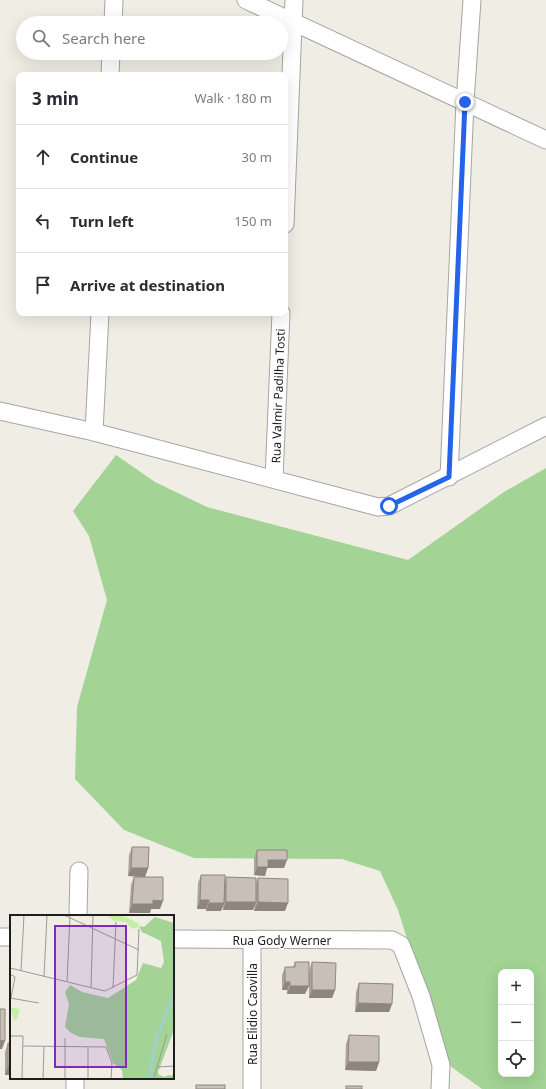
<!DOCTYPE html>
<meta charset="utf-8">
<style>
:root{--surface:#fff;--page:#f7f7f7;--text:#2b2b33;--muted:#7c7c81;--line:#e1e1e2}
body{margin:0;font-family:"Noto Sans",sans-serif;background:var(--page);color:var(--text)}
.controls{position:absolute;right:12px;bottom:12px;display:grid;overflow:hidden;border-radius:8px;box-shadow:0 4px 16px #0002}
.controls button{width:36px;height:36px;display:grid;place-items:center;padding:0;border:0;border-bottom:1px solid var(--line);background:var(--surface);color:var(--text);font:20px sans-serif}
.stop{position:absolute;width:12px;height:12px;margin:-9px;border:3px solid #2563eb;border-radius:50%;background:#fff}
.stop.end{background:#2563eb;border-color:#fff;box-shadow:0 1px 4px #0008}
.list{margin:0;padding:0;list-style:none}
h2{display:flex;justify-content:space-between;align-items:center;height:52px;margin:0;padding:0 16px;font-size:17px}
h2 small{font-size:13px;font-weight:400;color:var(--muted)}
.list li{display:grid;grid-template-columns:26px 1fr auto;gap:12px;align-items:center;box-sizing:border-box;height:64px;padding:0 16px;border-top:1px solid var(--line)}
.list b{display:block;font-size:15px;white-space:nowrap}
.list em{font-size:13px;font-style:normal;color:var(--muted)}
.icon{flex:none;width:22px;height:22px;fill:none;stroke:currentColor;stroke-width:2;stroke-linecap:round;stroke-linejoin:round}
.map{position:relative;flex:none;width:546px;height:1089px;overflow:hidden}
.search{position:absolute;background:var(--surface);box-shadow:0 4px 16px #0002;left:16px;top:16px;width:272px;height:44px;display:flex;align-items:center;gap:10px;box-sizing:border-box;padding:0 14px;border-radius:22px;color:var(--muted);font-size:15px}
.panel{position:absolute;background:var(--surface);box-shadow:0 4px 16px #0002;left:16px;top:72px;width:272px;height:244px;border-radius:8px}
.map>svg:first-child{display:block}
</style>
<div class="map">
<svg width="546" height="1089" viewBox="0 0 546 1089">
<rect width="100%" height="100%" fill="#f0ede4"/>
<!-- forest -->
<path fill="#a3d395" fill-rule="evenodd" d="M116,455L155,482L207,507L408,560L504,492L546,468V1089H482L446,1063L398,910L380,871L342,859L194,858L124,830L75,779L77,707L107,600L89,536L73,511ZM501,972H531V1074H501Z"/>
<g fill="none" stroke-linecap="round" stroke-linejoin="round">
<!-- street casing -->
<g stroke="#a5a5a5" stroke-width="19">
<g id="street">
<path d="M246,0L546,140"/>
<path d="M113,23L114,0"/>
<path d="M110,75L111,53"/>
<path d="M285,224L294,0"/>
<path d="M0,411L94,432L378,507L389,506L546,426"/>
<path d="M94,432L100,313"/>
<path d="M449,477L465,102L472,0"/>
<path d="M274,479L281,313"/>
<path d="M78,916L79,871"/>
<path d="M0,937H11"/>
<path d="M173,939L392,940L401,945L421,996L441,1065L440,1089"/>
<path d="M75,1089V1078"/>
<path d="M252,1089V940"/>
</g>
</g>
<!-- street -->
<use href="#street" stroke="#fff" stroke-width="17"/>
</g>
<!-- wall -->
<g fill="#aca49d">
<path d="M132,847L148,868L145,877L128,876L129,855Z"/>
<path d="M257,850L284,868H267L265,876L254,875V858Z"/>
<path d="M201,875L225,882L226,877L256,882L258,878L285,911H254L255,906L253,910H223V907L221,911H206V909H197L198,883Z"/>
<path d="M134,877L160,909H151L150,913H129L131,885Z"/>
<path d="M295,962L305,994H287V990H282V975L285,967H293Z"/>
<path d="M312,962L335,990L332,998H309V971Z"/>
<path d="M359,983L392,1004L389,1012H355L356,992Z"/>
<path d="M349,1035L379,1062L376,1071L345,1070L346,1044Z"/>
<path d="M8,1043H11V1075H5V1052Z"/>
</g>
<!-- shaded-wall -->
<g fill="#8c867f">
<path d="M268,860H287L284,868H267L265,876L254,875L257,867Z"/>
<path d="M131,868H148L145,877L128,876Z"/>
<path d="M153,900L163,901L160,909H151L150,913H129L132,904Z"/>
<path d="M200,900H209L206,909H197Z"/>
<path d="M226,902H256L253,910H223Z"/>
<path d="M258,902L288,903L285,911H254Z"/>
<path d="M209,903H224L221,911H206Z"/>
<path d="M285,982H290L287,990H282Z"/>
<path d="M290,986H309L305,994H287Z"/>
<path d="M312,990H335L332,998H309Z"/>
<path d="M358,1003L392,1004L389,1012H355Z"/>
<path d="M0,1040L5,1041L2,1049H0Z"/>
<path d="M348,1062H379L376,1071L345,1070Z"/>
<path d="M8,1066L11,1067V1075H5Z"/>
</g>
<!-- building -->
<g fill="#c8bfb6" stroke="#8c867f">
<path d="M132,847H149L148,868H131Z"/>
<path d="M257,850H287V860H268V867H257Z"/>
<path d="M201,875H225L224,903H209V900H200Z"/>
<path d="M134,877H163V901L153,900V904H132Z"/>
<path d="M226,877L256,878V902H226Z"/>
<path d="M258,878L288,879V903L258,902Z"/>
<path d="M295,962H309V986H290V982H285V967H295Z"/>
<path d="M312,962L336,963L335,990H312Z"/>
<path d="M359,983L393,984L392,1004L358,1003Z"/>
<path d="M0,1009H5V1041L0,1040Z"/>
<path d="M349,1035L379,1036V1062H348Z"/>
<path d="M8,1043H11V1067L8,1066Z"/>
<rect x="196" y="1085" width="29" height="4"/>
<rect x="346" y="1086" width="16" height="3"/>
</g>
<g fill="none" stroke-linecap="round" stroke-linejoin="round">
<!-- route -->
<path stroke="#2563eb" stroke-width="5" d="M389,506L449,477L465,102"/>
</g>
<g text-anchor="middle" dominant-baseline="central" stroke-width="3" stroke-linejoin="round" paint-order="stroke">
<!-- street labels -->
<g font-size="12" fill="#1e1e1e" stroke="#fff">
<text transform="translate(278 396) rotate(-88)">Rua Valmir Padilha Tosti</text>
<text x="282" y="940">Rua Gody Werner</text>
<text transform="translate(252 1014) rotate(-90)">Rua Elidio Caovilla</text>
</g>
</g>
<!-- overview -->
<g transform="translate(10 915)">
<rect width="164" height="164" fill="#f0ede4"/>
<path d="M97,0L113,1L128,8L129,12L123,14L115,7L104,6ZM0,92L10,94L7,104L4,105Z" fill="#c4efa5"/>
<path d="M145,2L164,8V115L148,157L149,160L155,162L158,160L162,161L164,155V164H113L112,155L103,148L94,124L70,122L61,118L55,112L59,89L55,77L60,70L72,77L98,83L126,65L133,48L151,53L154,47L151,26L132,17L129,11L134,12Z" fill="#a3d395"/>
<path fill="none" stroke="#a0cee2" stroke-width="2" d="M139,164L147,121L164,80"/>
<path fill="none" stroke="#9c9a95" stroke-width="1" d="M54,0L129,35M0,53L95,76L127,60L129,14M11,56L14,0M0,59L5,62L1,83M34,62L37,0M57,67L60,0M81,73L83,0M103,73L106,7M0,83L29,88M0,121H13L12,164M13,131L96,132L102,148L101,164M147,152L164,151M144,162L157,119M33,164L34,132M55,164V123M78,164V132"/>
<path fill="#7b2cbf" fill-opacity="0.15" stroke="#7b2cbf" stroke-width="2" d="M45,11H116V152H45Z"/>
<rect width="164" height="164" fill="none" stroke="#1e1e1e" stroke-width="2"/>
</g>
</svg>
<div class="controls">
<button>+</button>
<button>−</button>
<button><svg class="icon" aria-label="locate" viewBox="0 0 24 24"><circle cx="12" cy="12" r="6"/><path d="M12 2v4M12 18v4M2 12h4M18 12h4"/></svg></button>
</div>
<div class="stop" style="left:389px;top:506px"></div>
<div class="stop end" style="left:465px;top:102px"></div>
<div class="search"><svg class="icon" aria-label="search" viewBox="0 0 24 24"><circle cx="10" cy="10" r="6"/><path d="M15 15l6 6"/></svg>Search here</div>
<section class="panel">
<h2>3 min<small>Walk · 180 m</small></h2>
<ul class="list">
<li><svg class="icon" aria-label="ahead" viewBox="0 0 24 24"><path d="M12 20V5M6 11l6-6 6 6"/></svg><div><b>Continue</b></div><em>30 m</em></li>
<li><svg class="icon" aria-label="left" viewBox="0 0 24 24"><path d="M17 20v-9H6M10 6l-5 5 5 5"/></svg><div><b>Turn left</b></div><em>150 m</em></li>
<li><svg class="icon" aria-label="arrive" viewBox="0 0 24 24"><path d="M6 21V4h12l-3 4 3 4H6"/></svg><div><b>Arrive at destination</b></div></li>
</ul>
</section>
</div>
